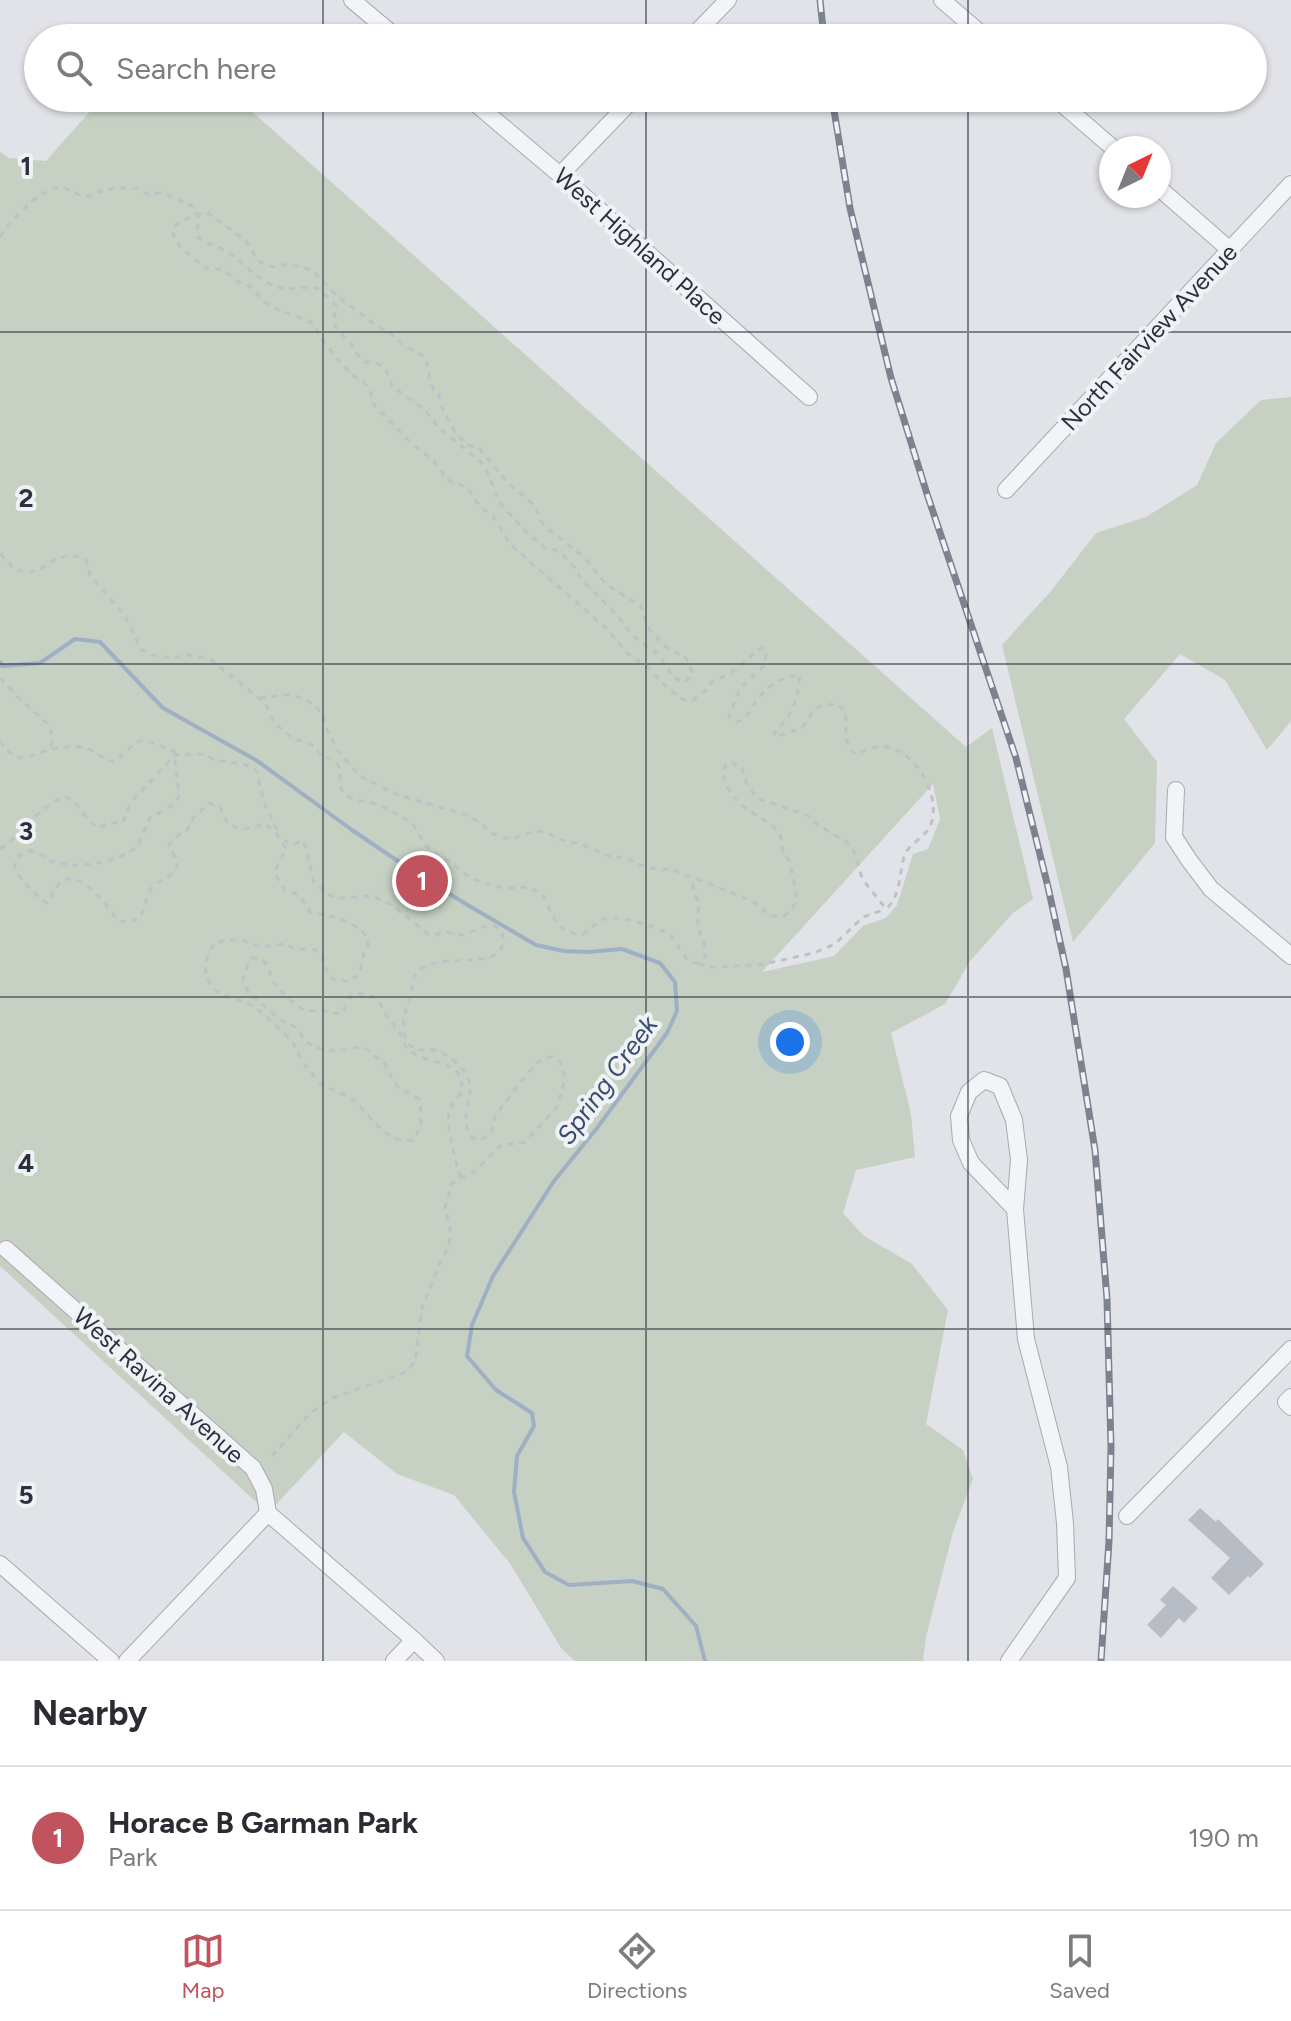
<!DOCTYPE html>
<style>
:root{--surface:#fff;--page:#f7f7f7;--text:#2b2b33;--muted:#7c7c81;--line:#e1e1e2;--accent:#c0535d}
body{margin:0;font-family:Figtree,sans-serif;background:var(--page);color:var(--text)}
.compass{position:absolute;left:1099px;top:136px;width:72px;height:72px;border-radius:50%;background:var(--surface);box-shadow:0 2px 6px #0004;rotate:43deg}
.you{position:absolute;left:790px;top:1042px;width:28px;height:28px;margin:-20px;border:6px solid #fff;border-radius:50%;background:#1a73e8;box-shadow:0 0 0 12px #1a73e833}
.badge{display:grid;place-items:center;width:52px;height:52px;border-radius:50%;background:var(--accent);color:#fff;font-size:26px;font-weight:700}
.pin{position:absolute;translate:-50% -50%;border:4px solid #fff;box-shadow:0 2px 8px #0006}
.list{margin:0;padding:0;list-style:none}
h2{display:flex;justify-content:space-between;align-items:center;height:104px;margin:0;padding:0 32px;font-size:34px}
h2 small{font-size:26px;font-weight:400;color:var(--muted)}
.list li{display:grid;grid-template-columns:52px 1fr auto;gap:24px;align-items:center;box-sizing:border-box;height:144px;padding:0 32px;border-top:2px solid var(--line)}
.list b{display:block;font-size:30px;white-space:nowrap}
.list p{margin:0;font-size:26px;white-space:nowrap;color:var(--muted)}
.list em{font-size:26px;font-style:normal;color:var(--muted)}
.icon{flex:none;width:44px;height:44px;fill:none;stroke:currentColor;stroke-width:2;stroke-linecap:round;stroke-linejoin:round}
.map{position:relative;flex:none;width:1291px;height:1661px;overflow:hidden}
.search{position:absolute;background:var(--surface);box-shadow:0 2px 6px #0004;left:24px;right:24px;top:24px;height:88px;display:flex;align-items:center;gap:20px;box-sizing:border-box;padding:0 28px;border-radius:44px;color:var(--muted);font-size:30px}
.sheet{height:248px;background:var(--surface)}
nav{display:flex;justify-content:space-around;align-items:center;box-sizing:border-box;height:112px;border-top:2px solid var(--line);background:var(--surface);font-size:22px;color:var(--muted)}
nav a{display:grid;justify-items:center;gap:4px}
nav .on{color:var(--accent)}
.map>svg:first-child{display:block}
</style>
<div class="map">
<svg width="1291" height="1661" viewBox="0 0 1291 1661">
<rect width="100%" height="100%" fill="#e1e3e8"/>
<!-- green -->
<g fill="#c6d1c3" fill-rule="evenodd">
<path d="M102,98H237L966,747L992,728L1033,899L1013,913L970,961L945,1004L891,1033L911,1114L915,1157L856,1170L843,1213L864,1236L912,1264L948,1310L926,1424L963,1450L973,1479L953,1532L926,1637L923,1661H575L561,1648L511,1565L454,1495L397,1474L344,1432L268,1513L0,1266V151L8,158L46,161ZM933,784L940,819L928,849L913,854L897,905L886,918L863,926L834,956L762,972Z"/>
<path d="M1291,397V721L1267,750L1225,680L1180,654L1124,719L1157,762L1155,843L1073,942L1002,645L1051,591L1096,533L1146,517L1197,485L1216,443L1261,400Z"/>
</g>
<g fill="none" stroke-linecap="round" stroke-linejoin="round">
<!-- stream -->
<path stroke="#9fafc4" stroke-width="4" d="M0,662L2,666L40,663L75,639L100,642L163,708L256,760L352,830L417,874L471,907L536,945L564,951L587,952L622,949L660,963L675,982L677,1011L667,1033L597,1128L554,1181L493,1276L472,1325L467,1356L496,1390L532,1413L534,1426L517,1456L514,1492L523,1538L545,1572L569,1585L632,1581L663,1589L696,1626L705,1661"/>
</g>
<!-- building -->
<g fill="#b8bcc4">
<path d="M1200,1508L1216,1522L1218,1519L1264,1564L1250,1578L1248,1576L1229,1595L1211,1578L1230,1558L1188,1520Z"/>
<path d="M1173,1586L1198,1608L1184,1623L1179,1618L1161,1638L1147,1625L1166,1605L1160,1600Z"/>
</g>
<g fill="none" stroke-linecap="round" stroke-linejoin="round">
<!-- minor casing -->
<g stroke="#a7aab2" stroke-width="18">
<g id="minor">
<path d="M352,0L397,38"/>
<path d="M942,0L986,38"/>
<path d="M691,38L728,0"/>
<path d="M469,98L560,175L809,397"/>
<path d="M1055,98L1113,148"/>
<path d="M560,175L634,98"/>
<path d="M1159,188L1230,250"/>
<path d="M1006,490L1291,184"/>
<path d="M1176,790L1174,837L1189,860L1211,889L1291,956"/>
<path d="M6,1249L253,1468L264,1489L268,1513L414,1640L436,1661"/>
<path d="M1291,1397L1286,1402L1291,1407"/>
<path d="M1127,1516L1291,1349"/>
<path d="M0,1564L111,1661"/>
<path d="M127,1661L268,1513"/>
<path d="M394,1661L414,1640"/>
<path d="M1009,1661L1067,1578L1065,1523L1059,1467L1026,1339L1015,1209L1019,1160L1014,1120L1000,1086L984,1080L969,1092L959,1116L961,1140L971,1163L1015,1209"/>
</g>
</g>
<!-- path -->
<g stroke="#bfc1c7" stroke-width="3" stroke-dasharray="6 6" stroke-linecap="butt">
<path d="M0,237C15,216 35,193 61,186L80,195L90,196L106,189L129,188L139,189L147,194L162,193L193,206L198,217L197,236C205,244 215,245 224,250C244,261 257,282 281,288C292,291 308,284 318,289C321,291 334,303 336,305L334,323L336,328L351,344L357,354L366,362L376,363L385,368L393,387L425,410L438,427L480,461L485,467L500,503L526,532L545,548L555,550L562,554L575,568L581,579L617,615L632,635L658,654L674,678L685,682L693,675L689,663L684,656L669,650L652,633L646,624L641,606L606,584L584,557L547,528L541,521L535,506L508,483L483,453L479,448L468,445L456,434L442,408L439,395L433,389L429,378V369L424,356L404,346L393,335L373,323L337,296L312,270L288,264L273,267L258,261L246,241L207,212C197,214 178,221 173,228V234L181,248L207,269H219L226,272L239,282L249,286L269,306L313,323L322,339L338,360L352,375L364,382L371,393L374,405L410,442L434,461L446,478L451,482L467,487L480,507L493,516L510,544L608,630L627,653L649,668L661,682L680,698L687,701L693,700L705,691L712,682L735,670L758,650L763,648L766,655L765,665L744,684L738,693L729,717L737,722C748,718 749,712 755,703C763,690 784,673 800,676C797,701 793,715 774,733L775,737L802,728C816,710 808,707 836,704L845,710C848,726 841,743 855,754C862,752 871,747 879,747C913,744 942,795 931,824C924,840 908,843 904,857C899,874 901,896 886,909L867,885L861,875L855,853L848,843L818,825L807,815L760,799L752,792L746,782L742,768L733,763H727L722,771C727,795 739,805 760,817C767,822 774,826 779,833C782,839 781,845 783,851C785,856 787,857 790,862C792,867 791,873 793,879C798,895 799,907 782,917L769,915L754,902L697,879C694,883 692,883 693,889C693,894 697,897 698,901C700,909 697,918 698,926C699,937 713,952 701,961C687,971 677,941 670,935C659,927 616,914 604,919C596,922 590,930 583,934C554,935 553,911 541,893C524,884 521,889 505,888C494,886 479,882 469,877C464,873 459,869 455,865C446,859 436,855 428,848C420,841 419,829 411,823C402,816 389,809 378,805C369,801 358,802 349,797C328,784 356,764 321,756L314,746L293,738L275,724L265,703L210,659L189,655L172,658L152,655L140,649L131,627L124,615L90,575L87,562L84,558C71,554 58,556 46,565C41,568 42,570 35,571C29,572 21,571 15,570L0,553"/>
<path d="M0,678L18,697L48,724L52,735L51,750"/>
<path d="M260,698L291,694L314,704L323,715L326,727L338,751L360,776L398,795L467,815L479,822L491,833L503,838H514L536,831L546,832L559,839L583,845L611,857L627,858L637,864L659,870L670,869L695,879"/>
<path d="M0,741C15,762 20,760 42,752C53,748 69,746 80,747C94,748 101,759 114,762L137,742L144,740L174,751L179,797L171,806L150,818L137,847L122,856L102,862L78,866L49,861L38,852L31,851L19,856C17,861 14,863 15,868C17,877 39,899 47,903L50,902C65,850 102,898 118,921C149,925 141,904 151,889C157,879 172,879 176,868C180,860 171,853 169,845L176,837L187,830L193,818L209,803L220,807L226,821L240,830L265,824C274,831 282,839 286,849L276,869V876L285,890C306,896 299,898 311,913C327,914 352,921 363,932C367,936 367,941 368,945C367,949 364,953 363,957C360,969 363,974 349,981L334,980L328,976L322,955L315,950L293,948L284,944L262,947L241,940L222,941L214,944C206,955 202,971 210,984C219,998 240,998 253,1006C265,1015 279,1028 290,1039C298,1048 300,1061 309,1070C313,1074 317,1080 321,1084C331,1091 345,1093 354,1101C370,1115 388,1146 413,1140C423,1126 422,1115 419,1099L398,1087L393,1081L385,1064L368,1050L362,1047L335,1051L317,1048L309,1044L295,1027L282,1021L250,994L245,987L243,979L249,961L253,958C274,960 266,973 275,984C279,990 297,1007 304,1010C310,1012 316,1010 323,1011C330,1012 334,1014 342,1013L352,994C380,992 378,1003 390,1021C393,1025 396,1027 399,1031C402,1037 403,1043 407,1048C426,1068 464,1055 462,1092C458,1098 453,1102 450,1108C444,1118 456,1166 461,1178"/>
<path d="M0,849C23,835 39,804 66,797C80,803 84,819 98,828L110,823L123,822L131,802L175,755L205,754L214,760L246,765L256,770L265,805L279,834"/>
<path d="M698,964L712,967L759,965L814,953L835,944L863,917L886,909"/>
<path d="M272,1456L311,1412L335,1397L406,1372L415,1362L422,1308L442,1258L449,1247L450,1229L445,1207L452,1183L475,1171L500,1146L525,1142L556,1108L564,1084V1073L560,1062L552,1057L543,1059L537,1063L524,1078L495,1116L491,1134C474,1147 466,1135 466,1117C466,1104 473,1097 469,1081C465,1067 448,1054 434,1050C428,1049 421,1051 416,1049C405,1046 402,1026 404,1017C405,1011 409,1005 410,999C412,993 412,987 413,981C422,944 505,977 503,939C501,915 475,930 464,935L445,932L435,935L428,934L392,905L372,896L340,898L329,895L314,883L304,841L292,844L284,840"/>
</g>
<!-- minor -->
<use href="#minor" stroke="#f3f4f7" stroke-width="16"/>
<!-- rail casing -->
<g stroke="#7c8290" stroke-width="7">
<g id="rail">
<path d="M820,0L824,38"/>
<path d="M832,98L850,208L891,378L927,494L1016,758L1048,887L1066,969L1095,1150L1107,1299L1111,1447L1109,1541L1101,1661"/>
</g>
</g>
<!-- rail -->
<use href="#rail" stroke="#f0f2f6" stroke-width="4" stroke-dasharray="12" stroke-linecap="butt"/>
</g>
<!-- grid -->
<path fill="none" stroke="#2b313e" stroke-width="2" stroke-opacity="0.55" d="M323,0V38M646,0V38M968,0V38M323,98V1661M646,98V1661M968,98V1661M0,332H1291M0,664H1291M0,997H1291M0,1329H1291"/>
<g text-anchor="middle" dominant-baseline="central" stroke-width="8" stroke-linejoin="round" paint-order="stroke">
<!-- street labels -->
<g font-size="24" fill="#2b313e" stroke="#f0f2f6">
<text transform="translate(640 246) rotate(42)">West Highland Place</text>
<text transform="translate(1149 337) rotate(-47)">North Fairview Avenue</text>
<text transform="translate(159 1385) rotate(42)">West Ravina Avenue</text>
</g>
<!-- water labels -->
<g font-size="26" font-style="italic" fill="#394e6e" stroke="#f0f2f6">
<text transform="translate(607 1080) rotate(-54)">Spring Creek</text>
</g>
</g>
<g font-size="26" text-anchor="middle" font-weight="bold" fill="#2b313e" stroke="#f0f2f6" stroke-width="8" stroke-linejoin="round" paint-order="stroke">
<text x="26" y="175">1</text>
<text x="26" y="507">2</text>
<text x="26" y="840">3</text>
<text x="26" y="1172">4</text>
<text x="26" y="1504">5</text>
</g>
</svg>
<svg class="compass" viewBox="-18 -18 36 36"><path d="M0-13l5 13h-10z" fill="#e53935"/><path d="M0 13l5-13h-10z" fill="#7c7c81"/></svg>
<div class="you"></div>
<div class="pin badge" style="left:422px;top:881px">1</div>
<div class="search"><svg class="icon" aria-label="search" viewBox="0 0 24 24"><circle cx="10" cy="10" r="6"/><path d="M15 15l6 6"/></svg>Search here</div>
</div>
<section class="sheet">
<h2>Nearby<small></small></h2>
<ul class="list">
<li><span class="badge">1</span><div><b>Horace B Garman Park</b><p>Park</p></div><em>190 m</em></li>
</ul>
</section>
<nav>
<a class="on"><svg class="icon" aria-label="map" viewBox="0 0 24 24"><path d="M3 6l6-2 6 2 6-2v14l-6 2-6-2-6 2zM9 4v14M15 6v14"/></svg>Map</a>
<a><svg class="icon" aria-label="directions" viewBox="0 0 24 24"><path d="M12 3l9 9-9 9-9-9zM9 14v-3h6M13 9l2 2-2 2"/></svg>Directions</a>
<a><svg class="icon" aria-label="saved" viewBox="0 0 24 24"><path d="M7 4h10v16l-5-4-5 4z"/></svg>Saved</a>
</nav>
